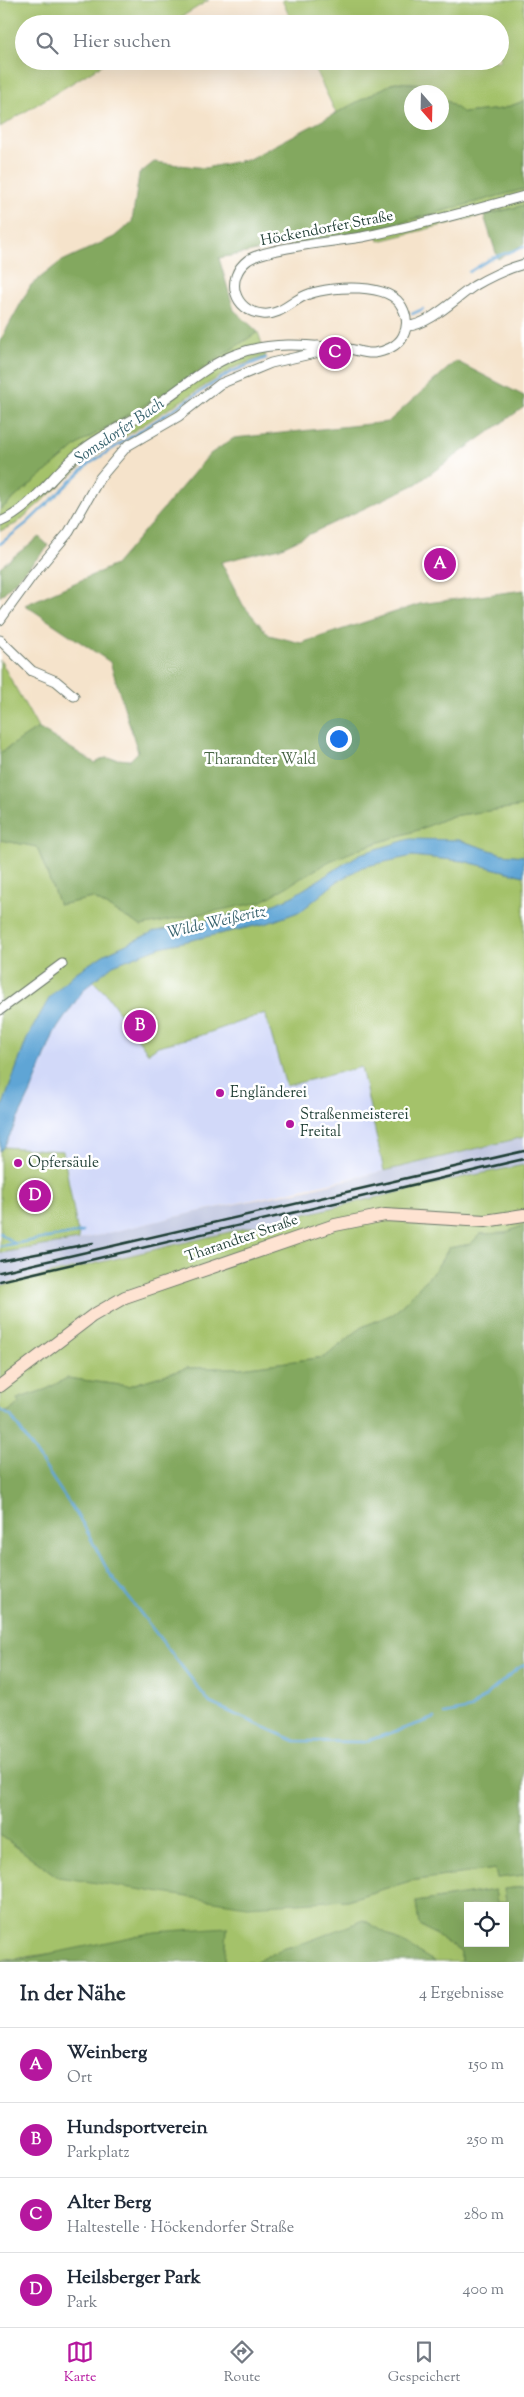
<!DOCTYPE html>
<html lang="de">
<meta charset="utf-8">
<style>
:root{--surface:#fff;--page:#f2f2f3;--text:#1f2937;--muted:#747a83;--line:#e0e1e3;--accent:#b5179e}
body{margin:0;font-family:"Sorts Mill Goudy",serif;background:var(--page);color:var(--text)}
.controls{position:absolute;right:15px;bottom:15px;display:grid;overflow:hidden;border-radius:0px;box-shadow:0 5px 20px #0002}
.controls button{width:45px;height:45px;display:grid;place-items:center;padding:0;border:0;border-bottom:1px solid var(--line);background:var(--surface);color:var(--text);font:25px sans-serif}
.compass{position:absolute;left:404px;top:85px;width:45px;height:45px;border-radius:50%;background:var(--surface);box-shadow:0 5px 20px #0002;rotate:160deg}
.you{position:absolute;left:338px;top:738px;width:18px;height:18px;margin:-12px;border:4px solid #fff;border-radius:50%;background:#1a73e8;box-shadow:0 0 0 8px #1a73e833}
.badge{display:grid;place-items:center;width:32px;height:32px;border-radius:50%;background:var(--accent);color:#fff;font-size:16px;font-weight:700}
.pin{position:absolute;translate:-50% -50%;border:2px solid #fff;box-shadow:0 1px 5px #0006}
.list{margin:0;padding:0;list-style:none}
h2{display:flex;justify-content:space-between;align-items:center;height:65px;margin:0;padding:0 20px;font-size:21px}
h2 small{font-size:16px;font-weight:400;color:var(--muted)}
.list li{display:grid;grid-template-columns:32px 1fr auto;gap:15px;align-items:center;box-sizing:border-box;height:75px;padding:0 20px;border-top:1px solid var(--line)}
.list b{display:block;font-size:19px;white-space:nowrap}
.list p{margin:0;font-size:16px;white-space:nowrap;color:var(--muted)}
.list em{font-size:16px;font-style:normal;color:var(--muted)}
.icon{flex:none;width:28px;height:28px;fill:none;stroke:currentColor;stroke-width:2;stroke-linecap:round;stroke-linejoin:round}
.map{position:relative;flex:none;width:524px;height:1962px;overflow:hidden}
.search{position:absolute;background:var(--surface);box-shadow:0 5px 20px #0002;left:15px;right:15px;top:15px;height:55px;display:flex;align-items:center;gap:12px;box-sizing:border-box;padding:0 18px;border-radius:28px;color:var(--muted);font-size:19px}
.sheet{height:365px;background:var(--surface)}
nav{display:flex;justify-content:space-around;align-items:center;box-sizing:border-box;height:70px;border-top:1px solid var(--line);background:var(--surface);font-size:14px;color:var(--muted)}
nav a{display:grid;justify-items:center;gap:2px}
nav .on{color:var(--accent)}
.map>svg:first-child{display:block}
</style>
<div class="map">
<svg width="524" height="1962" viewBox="0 0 524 1962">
<rect width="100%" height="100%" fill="#fff"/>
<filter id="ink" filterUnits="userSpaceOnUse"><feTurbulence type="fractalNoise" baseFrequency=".02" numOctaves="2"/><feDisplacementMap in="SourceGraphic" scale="10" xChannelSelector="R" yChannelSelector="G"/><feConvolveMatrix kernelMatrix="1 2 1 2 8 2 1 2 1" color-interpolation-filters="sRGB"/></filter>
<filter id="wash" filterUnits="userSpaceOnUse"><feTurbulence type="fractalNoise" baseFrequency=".0096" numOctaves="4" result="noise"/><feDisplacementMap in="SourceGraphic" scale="20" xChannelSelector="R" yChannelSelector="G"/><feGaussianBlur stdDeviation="1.12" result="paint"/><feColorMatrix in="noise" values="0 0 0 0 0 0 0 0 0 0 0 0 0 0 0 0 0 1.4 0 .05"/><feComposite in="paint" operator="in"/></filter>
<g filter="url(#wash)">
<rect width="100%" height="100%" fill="#f5e3cb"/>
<!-- built -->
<path fill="#d2d9f9" d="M93,981L158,1046L202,1035L265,1012L361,1067L384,1171L192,1213L79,1240L63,1151L4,1147L31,1092L54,1033L84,989Z"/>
<!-- industrial -->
<path fill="#bcc3de" d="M524,1137V1165L455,1179L0,1285V1253L79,1240L192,1213L305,1190Z"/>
<!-- green -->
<g fill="#a4c26a" stroke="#62804f">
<path d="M0,0H209L170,24H24V61H108L0,127Z"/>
<path d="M282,0H524V101L502,109L462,113L442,97V92H436L426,84L395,82L336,113L311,61H500V24H293Z"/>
<path d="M524,189V205L379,241L376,229Z"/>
<path d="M258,332L266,356L233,368L88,460L16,524L0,531V510L80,443L163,394Z"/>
<path d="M0,660L38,728L0,753Z"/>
<path d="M524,806V856L502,854L459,840L360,854L293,896L265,908L153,932L105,954L75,973L50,997L28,1036L0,1113V840L37,847L59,905L93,898L141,926L189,915L364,847L418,830L452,816Z"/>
<path d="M412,856L463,861L524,876V1137L384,1171L361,1067L286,1086L265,1013L202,1035L158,1046L148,1053L107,995L93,981L113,965L160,947L268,923L301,911L335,883L362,867Z"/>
<path d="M4,1147L63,1151L79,1240L0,1253V1151Z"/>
<path d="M524,1165V1225L505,1233L480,1234L471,1244L449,1248L436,1269L395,1313L362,1327L325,1357L241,1368H187L128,1386L67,1378L47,1389L17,1399L19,1404L7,1412L0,1411V1286L455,1179Z"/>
<path d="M0,1835L58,1877L347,1900L410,1881L495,1869L497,1878L524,1875V1887L504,1889L506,1901L497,1903L495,1890L416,1902L419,1924L461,1952V1962H435L417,1952L296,1946L284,1948L255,1962H225L227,1927L0,1961Z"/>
</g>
<!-- forest -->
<g fill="#83a85e" stroke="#517249" fill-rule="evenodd">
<path d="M395,82L426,84L436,92H412V122H442V97L463,113L502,109L524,101V189L376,229L219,258L234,310L258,332L163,394L80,443L0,510V341L31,285L60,262L114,237L132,222L139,174L154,162L205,168L249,159Z"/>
<path d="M524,205V244L498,259L484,216Z"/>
<path d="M456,361L524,396V407L416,484L280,548L221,562L243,605L269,635L301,643L420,604L524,590V806L452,816L418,830L364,847L330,861L261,902L141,926L93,898L59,905L37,847L0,840V753L38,728L95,763L105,758L130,760L138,752L110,662L25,605L115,565L210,454L234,438L388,422Z"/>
<path d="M39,537L49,546L0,597V567Z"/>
<path d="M524,1225V1875L497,1878L495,1869L410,1881L347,1900L247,1906L58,1877L0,1835V1411L8,1412L19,1404L17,1399L47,1389L67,1378L128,1386L187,1368H241L325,1357L362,1327L395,1313L436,1269L449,1248L471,1244L480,1234L505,1233Z"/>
<path d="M524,1887V1962H461V1952L419,1924L416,1902L495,1890L497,1903L506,1901L504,1889ZM468,1906H505V1943H468Z"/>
<path d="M364,1920L435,1962H255L284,1948L296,1946Z"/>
<path d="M227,1927L225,1962H0L34,1957L155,1932Z"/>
</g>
<!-- water -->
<path fill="#5fa5d5" stroke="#3f7184" d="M410,839L459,840L502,854L524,856V876L463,861L412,856L362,867L335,883L301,911L268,923L160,947L113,965L84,989L54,1033L31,1092L4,1147L0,1151V1113L28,1036L50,997L75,973L105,954L153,932L265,908L293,896L360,854Z"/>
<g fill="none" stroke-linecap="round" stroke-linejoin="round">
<!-- stream -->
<g stroke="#5fa5d5" stroke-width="2.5">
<path d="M469,272L492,258L524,247"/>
<path d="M412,314L423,309"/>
<path d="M0,544L27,523L89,464L231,372L266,358"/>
<path d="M0,1233L14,1243"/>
<path d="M0,1246L83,1232"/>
<path d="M0,1410L11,1416L83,1524L108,1571L210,1703L295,1741L364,1742L435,1718"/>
<path d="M445,1714L470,1709L517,1669L524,1665"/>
</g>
</g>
</g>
<g filter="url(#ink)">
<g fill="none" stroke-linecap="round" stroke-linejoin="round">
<!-- street casing -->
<g stroke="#6a7769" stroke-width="11">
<g id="street">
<path d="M407,326C428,326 456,298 474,286C489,277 506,269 524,264"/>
<path d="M0,522C34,508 55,470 84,449C105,433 131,422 153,407C179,391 205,366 234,355C271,340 310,345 349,349C357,350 365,354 374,353C384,352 398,346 403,336C408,327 407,316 402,307C390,282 332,286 309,294C293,299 281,316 263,314C234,312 224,278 248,260C265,248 338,241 362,237C416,226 470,211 524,196"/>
<path d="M0,620L32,576L69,532L99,479L127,446L179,416L220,384L271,363L315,353L318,346"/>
<path d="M0,640L32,671L56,681L74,696"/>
<path d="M0,1010L62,964"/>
</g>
</g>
<!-- secondary casing -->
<g stroke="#6a7769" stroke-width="14">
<path id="secondary" d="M0,1386L92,1316L125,1297L335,1225L385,1215L485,1221L524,1215"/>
</g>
<!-- street -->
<use href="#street" stroke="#fff" stroke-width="9"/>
<!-- secondary -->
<use href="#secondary" stroke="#fee3d2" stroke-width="12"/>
<!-- rail -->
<g stroke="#1f3d34" stroke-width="2.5">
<path d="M0,1261L93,1243"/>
<path d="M0,1272L524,1151"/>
<path d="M0,1281L524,1159"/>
</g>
</g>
</g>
<!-- markers -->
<g fill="#b5179e" stroke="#fff" stroke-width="2">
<circle cx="220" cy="1093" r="5"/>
<circle cx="290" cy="1124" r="5"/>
<circle cx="18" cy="1163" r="5"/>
</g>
<g text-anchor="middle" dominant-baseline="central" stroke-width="5" stroke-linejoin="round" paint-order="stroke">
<!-- street labels -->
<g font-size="15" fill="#1f3d34" stroke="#fff">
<text transform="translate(327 229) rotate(-11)">Höckendorfer Straße</text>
<text transform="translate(242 1239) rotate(-19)">Tharandter Straße</text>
</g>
<!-- park labels -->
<g font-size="15" fill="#476544" stroke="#fff">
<text x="260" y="760">Tharandter Wald</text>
</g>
<!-- poi labels -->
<g font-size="15" fill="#1f3d34" stroke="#fff" text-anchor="start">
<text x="230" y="1093">Engländerei</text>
<text x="300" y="1115">Straßenmeisterei<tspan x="300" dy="17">Freital</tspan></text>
<text x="28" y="1163">Opfersäule</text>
</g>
<!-- water labels -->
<g font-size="16" font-style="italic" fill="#35616c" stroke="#fff">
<text transform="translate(120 432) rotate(-34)">Somsdorfer Bach</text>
<text transform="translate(217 923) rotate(-13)">Wilde Weißeritz</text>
</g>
</g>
</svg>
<div class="controls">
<button><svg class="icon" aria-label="locate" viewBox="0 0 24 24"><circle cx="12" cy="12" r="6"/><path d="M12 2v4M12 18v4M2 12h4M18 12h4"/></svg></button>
</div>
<svg class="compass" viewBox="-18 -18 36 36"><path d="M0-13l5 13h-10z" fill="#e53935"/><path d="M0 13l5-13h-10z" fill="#747a83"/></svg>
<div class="you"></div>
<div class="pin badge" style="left:440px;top:564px">A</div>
<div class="pin badge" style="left:140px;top:1026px">B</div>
<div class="pin badge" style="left:335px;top:353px">C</div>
<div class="pin badge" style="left:35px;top:1196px">D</div>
<div class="search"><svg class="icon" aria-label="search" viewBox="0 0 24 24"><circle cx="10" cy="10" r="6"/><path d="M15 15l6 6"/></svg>Hier suchen</div>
</div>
<section class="sheet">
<h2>In der Nähe<small>4 Ergebnisse</small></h2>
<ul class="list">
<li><span class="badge">A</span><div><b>Weinberg</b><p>Ort</p></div><em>150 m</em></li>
<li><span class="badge">B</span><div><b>Hundsportverein</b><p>Parkplatz</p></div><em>250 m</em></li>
<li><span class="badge">C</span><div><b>Alter Berg</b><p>Haltestelle · Höckendorfer Straße</p></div><em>280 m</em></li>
<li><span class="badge">D</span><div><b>Heilsberger Park</b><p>Park</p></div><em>400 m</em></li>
</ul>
</section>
<nav>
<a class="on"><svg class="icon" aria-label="map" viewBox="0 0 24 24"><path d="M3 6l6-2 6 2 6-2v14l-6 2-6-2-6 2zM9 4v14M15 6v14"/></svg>Karte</a>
<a><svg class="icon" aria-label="directions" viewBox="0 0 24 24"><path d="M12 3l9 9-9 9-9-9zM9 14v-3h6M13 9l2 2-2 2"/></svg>Route</a>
<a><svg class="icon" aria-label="saved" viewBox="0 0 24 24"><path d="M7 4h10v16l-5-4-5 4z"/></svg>Gespeichert</a>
</nav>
